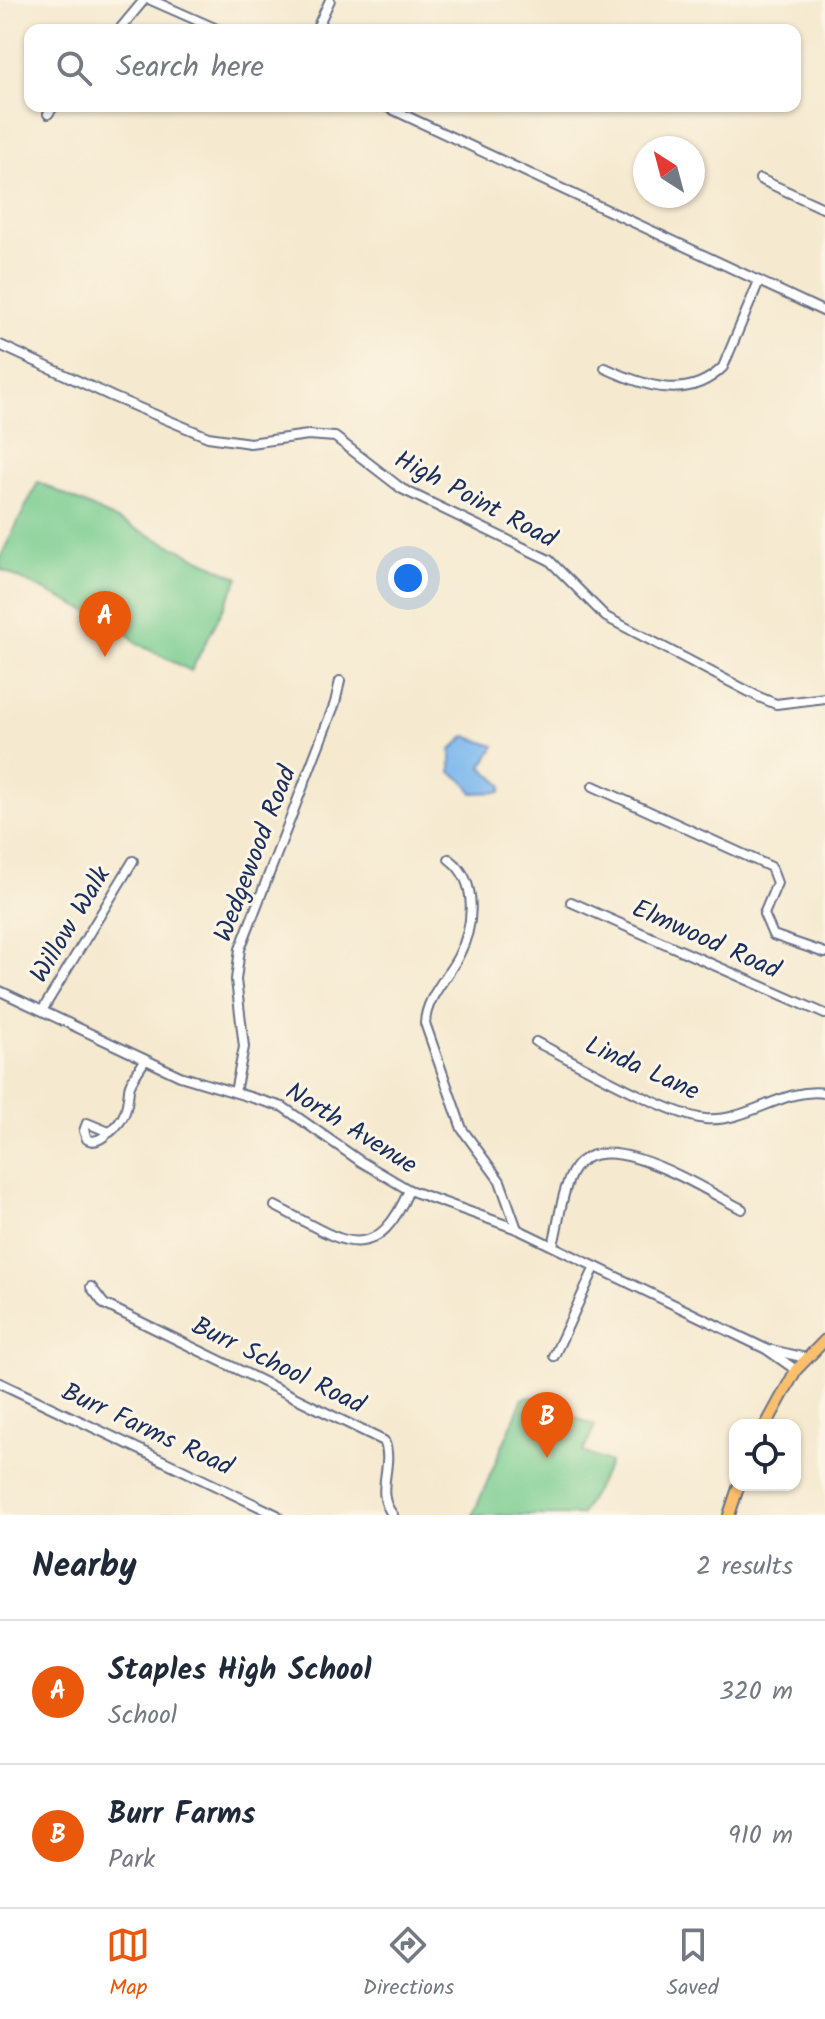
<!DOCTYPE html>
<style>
:root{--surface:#fff;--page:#f2f2f3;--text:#1f2937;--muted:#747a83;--line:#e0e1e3;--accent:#ea580c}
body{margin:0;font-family:Kalam,sans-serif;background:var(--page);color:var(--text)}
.controls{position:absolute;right:24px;bottom:24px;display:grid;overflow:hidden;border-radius:16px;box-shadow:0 2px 6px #0004}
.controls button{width:72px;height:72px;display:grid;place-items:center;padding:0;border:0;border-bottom:2px solid var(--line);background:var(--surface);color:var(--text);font:40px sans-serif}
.compass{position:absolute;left:633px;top:136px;width:72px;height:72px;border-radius:50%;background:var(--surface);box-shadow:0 2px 6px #0004;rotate:324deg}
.you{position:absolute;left:408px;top:578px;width:28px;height:28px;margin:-20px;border:6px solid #fff;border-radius:50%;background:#1a73e8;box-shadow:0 0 0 12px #1a73e833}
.badge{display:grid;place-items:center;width:52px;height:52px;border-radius:50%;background:var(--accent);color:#fff;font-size:26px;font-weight:700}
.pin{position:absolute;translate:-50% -66px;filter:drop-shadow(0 2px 4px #0008)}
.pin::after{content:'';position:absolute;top:42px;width:28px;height:24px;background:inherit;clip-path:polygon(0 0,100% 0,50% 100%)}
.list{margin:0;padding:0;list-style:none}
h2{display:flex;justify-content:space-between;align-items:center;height:104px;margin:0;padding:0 32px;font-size:34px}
h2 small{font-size:26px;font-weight:400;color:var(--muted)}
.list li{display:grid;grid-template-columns:52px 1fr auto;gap:24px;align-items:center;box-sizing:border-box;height:144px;padding:0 32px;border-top:2px solid var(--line)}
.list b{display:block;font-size:30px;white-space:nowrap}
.list p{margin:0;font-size:26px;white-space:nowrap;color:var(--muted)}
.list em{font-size:26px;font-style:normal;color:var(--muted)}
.icon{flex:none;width:44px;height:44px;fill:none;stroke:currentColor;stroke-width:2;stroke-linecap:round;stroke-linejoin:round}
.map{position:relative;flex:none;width:825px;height:1515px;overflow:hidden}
.search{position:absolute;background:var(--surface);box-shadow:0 2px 6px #0004;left:24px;right:24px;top:24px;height:88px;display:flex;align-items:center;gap:20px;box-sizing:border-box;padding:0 28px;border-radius:16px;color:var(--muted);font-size:30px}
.sheet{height:392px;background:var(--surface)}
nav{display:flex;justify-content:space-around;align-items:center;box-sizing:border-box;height:112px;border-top:2px solid var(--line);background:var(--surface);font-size:22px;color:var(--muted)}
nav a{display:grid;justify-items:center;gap:4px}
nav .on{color:var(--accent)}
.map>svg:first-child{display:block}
</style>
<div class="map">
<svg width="825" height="1515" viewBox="0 0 825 1515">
<rect width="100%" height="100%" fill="#fcf5e5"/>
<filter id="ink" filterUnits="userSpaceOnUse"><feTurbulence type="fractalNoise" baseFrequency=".0125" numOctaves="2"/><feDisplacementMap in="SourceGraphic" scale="16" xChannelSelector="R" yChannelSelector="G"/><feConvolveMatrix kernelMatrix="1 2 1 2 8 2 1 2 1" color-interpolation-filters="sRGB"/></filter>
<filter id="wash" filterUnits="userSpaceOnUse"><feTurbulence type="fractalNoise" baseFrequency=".006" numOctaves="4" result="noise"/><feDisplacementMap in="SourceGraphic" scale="32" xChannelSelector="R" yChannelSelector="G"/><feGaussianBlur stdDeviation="1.8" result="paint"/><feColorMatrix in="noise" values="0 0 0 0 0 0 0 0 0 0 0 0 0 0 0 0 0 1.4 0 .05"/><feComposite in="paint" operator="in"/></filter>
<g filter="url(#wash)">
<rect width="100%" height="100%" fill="#f5e9cf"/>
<!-- green -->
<g fill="#77cc8f" stroke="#497e76" stroke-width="2">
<path d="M38,482L239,578L191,671L136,643L123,628L0,569V558Z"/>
<path d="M533,1397L595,1426L583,1452L610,1463L581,1515H473L523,1398Z"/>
</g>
<!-- water -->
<path fill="#7cb7ee" stroke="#4c73a6" stroke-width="2" d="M466,736L495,746L482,767L502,785L501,792L473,793L466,783L451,772V750Z"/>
</g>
<g filter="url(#ink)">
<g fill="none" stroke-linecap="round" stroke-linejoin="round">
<!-- minor casing -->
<g stroke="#677086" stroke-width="12">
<g id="minor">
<path d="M151,0L219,30"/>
<path d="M119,30L144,0"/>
<path d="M316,30L330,0"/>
<path d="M385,106L825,312"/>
<path d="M48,114L54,106"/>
<path d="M760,179L825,209"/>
<path d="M0,345L113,397L208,437L250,443L308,435L335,437L402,489L549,560L606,617L759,697L776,704L825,698"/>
<path d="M605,368C644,386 688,402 723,367L759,281"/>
<path d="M593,786L771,867L777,883L764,914L773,935L825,953"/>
<path d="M449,859C479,881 474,927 458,957C447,978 426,998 425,1023L462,1129L500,1181L517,1229"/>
<path d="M571,902L825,1014"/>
<path d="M0,991L180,1076L283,1107L360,1161L409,1190L517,1229L766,1349L796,1370"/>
<path d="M43,1009L133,861"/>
<path d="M536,1042C574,1061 668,1115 705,1119C747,1123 785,1086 825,1093"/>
<path d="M235,1092L244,1047L236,980L240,949L335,703L340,681"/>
<path d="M109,1132L87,1123L84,1131L87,1139C95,1144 103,1138 109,1132H110C126,1119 127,1108 129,1090C129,1081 141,1068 145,1060"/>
<path d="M275,1206C337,1237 373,1274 409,1190"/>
<path d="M553,1245C559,1223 561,1194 572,1173C599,1119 707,1192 742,1209"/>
<path d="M91,1287L104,1304L384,1441C395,1465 373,1492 393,1515"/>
<path d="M772,1350L806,1358"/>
<path d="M554,1356L595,1267"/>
<path d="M0,1383L277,1515"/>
</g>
</g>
<!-- major casing -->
<g stroke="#677086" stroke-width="14">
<g id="major">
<path d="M766,1425L796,1370L825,1340"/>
<path d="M729,1515L739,1485"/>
</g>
</g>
<!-- minor -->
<use href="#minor" stroke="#fff" stroke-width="8"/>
<!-- major -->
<use href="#major" stroke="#f9bf6d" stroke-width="10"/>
</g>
</g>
<g text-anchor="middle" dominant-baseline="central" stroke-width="6" stroke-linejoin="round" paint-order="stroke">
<!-- street labels -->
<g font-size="26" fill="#1b2f5e" stroke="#fcf5e5">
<text transform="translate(475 500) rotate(28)">High Point Road</text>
<text transform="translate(256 854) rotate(-69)">Wedgewood Road</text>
<text transform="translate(71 925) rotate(-59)">Willow Walk</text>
<text transform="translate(706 940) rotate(24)">Elmwood Road</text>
<text transform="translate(642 1069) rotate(24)">Linda Lane</text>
<text transform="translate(351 1129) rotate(32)">North Avenue</text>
<text transform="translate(278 1366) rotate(26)">Burr School Road</text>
<text transform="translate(147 1430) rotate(25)">Burr Farms Road</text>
</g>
</g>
</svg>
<div class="controls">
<button><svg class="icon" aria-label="locate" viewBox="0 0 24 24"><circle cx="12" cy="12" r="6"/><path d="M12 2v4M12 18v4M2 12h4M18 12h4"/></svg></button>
</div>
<svg class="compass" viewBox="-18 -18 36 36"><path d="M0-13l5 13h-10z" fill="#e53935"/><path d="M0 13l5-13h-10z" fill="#747a83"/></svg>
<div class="you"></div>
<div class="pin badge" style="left:105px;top:657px">A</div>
<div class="pin badge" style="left:547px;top:1458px">B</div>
<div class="search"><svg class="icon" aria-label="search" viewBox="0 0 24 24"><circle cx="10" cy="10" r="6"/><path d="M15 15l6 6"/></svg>Search here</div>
</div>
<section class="sheet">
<h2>Nearby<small>2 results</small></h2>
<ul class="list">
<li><span class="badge">A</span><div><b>Staples High School</b><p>School</p></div><em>320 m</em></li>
<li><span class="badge">B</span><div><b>Burr Farms</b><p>Park</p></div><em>910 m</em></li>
</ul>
</section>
<nav>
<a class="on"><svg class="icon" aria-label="map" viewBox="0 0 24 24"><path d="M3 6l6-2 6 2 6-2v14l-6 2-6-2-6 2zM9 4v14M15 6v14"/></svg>Map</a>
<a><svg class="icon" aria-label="directions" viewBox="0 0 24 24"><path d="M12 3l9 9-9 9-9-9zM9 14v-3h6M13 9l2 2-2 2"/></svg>Directions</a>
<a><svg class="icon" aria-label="saved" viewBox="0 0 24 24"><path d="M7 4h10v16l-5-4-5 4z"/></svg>Saved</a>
</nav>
